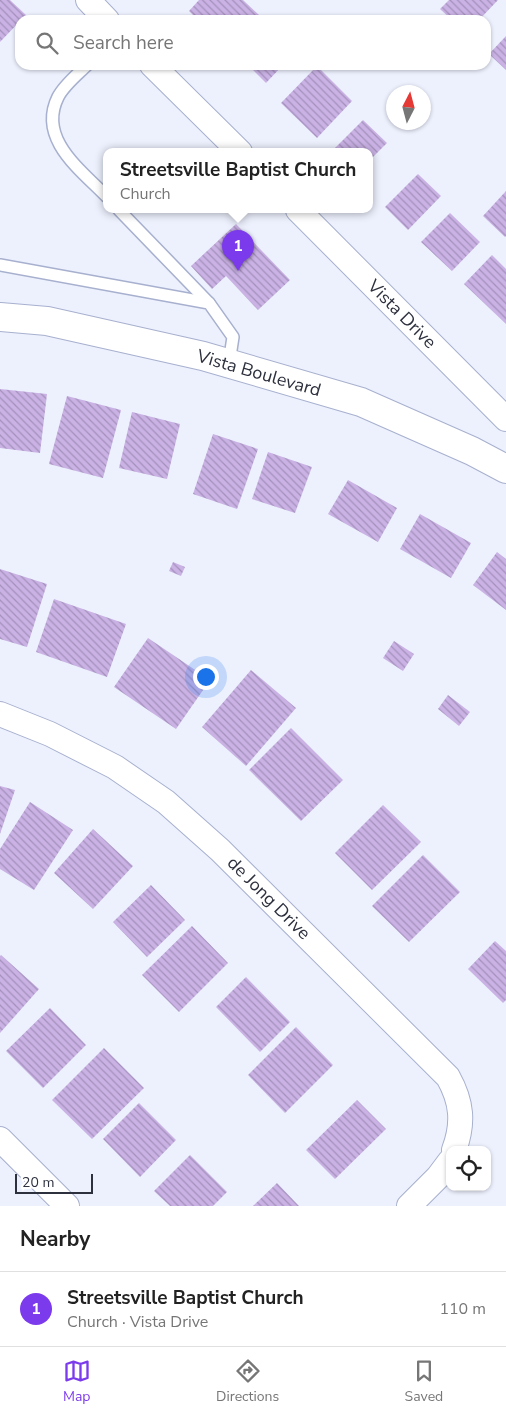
<!DOCTYPE html>
<meta charset="utf-8">
<style>
:root{--surface:#fff;--page:#f2f2f2;--text:#222;--muted:#767676;--line:#e0e0e0;--accent:#7c3aed}
body{margin:0;font-family:"Nunito Sans",sans-serif;background:var(--page);color:var(--text)}
.controls{position:absolute;right:15px;bottom:15px;display:grid;overflow:hidden;border-radius:10px;box-shadow:0 1px 4px #0004}
.controls button{width:45px;height:45px;display:grid;place-items:center;padding:0;border:0;border-bottom:1px solid var(--line);background:var(--surface);color:var(--text);font:25px sans-serif}
.compass{position:absolute;left:386px;top:85px;width:45px;height:45px;border-radius:50%;background:var(--surface);box-shadow:0 1px 4px #0004;rotate:6deg}
.scale{position:absolute;left:15px;bottom:12px;width:78px;box-sizing:border-box;padding-left:5px;border:2px solid #2d303d;border-top:0;font-size:14px;line-height:18px;white-space:nowrap;color:#2d303d;-webkit-text-stroke:4px #fff;paint-order:stroke}
.you{position:absolute;left:205px;top:676px;width:18px;height:18px;margin:-12px;border:4px solid #fff;border-radius:50%;background:#1a73e8;box-shadow:0 0 0 8px #1a73e833}
.badge{display:grid;place-items:center;width:32px;height:32px;border-radius:50%;background:var(--accent);color:#fff;font-size:16px;font-weight:700}
.pin{position:absolute;translate:-50% -41px;filter:drop-shadow(0 1px 2px #0008)}
.pin::after{content:'';position:absolute;top:26px;width:18px;height:15px;background:inherit;clip-path:polygon(0 0,100% 0,50% 100%)}
.popup{position:absolute;left:103px;top:148px;width:270px;height:65px;box-sizing:border-box;display:grid;place-content:center;border-radius:10px;background:var(--surface);filter:drop-shadow(0 1px 4px #0005);font-size:16px;white-space:nowrap;color:var(--muted)}
.popup b{font-size:19px;color:var(--text)}
.popup::after{content:'';position:absolute;left:50%;top:100%;margin-left:-10px;border:10px solid transparent;border-top-color:var(--surface)}
.list{margin:0;padding:0;list-style:none}
h2{display:flex;justify-content:space-between;align-items:center;height:65px;margin:0;padding:0 20px;font-size:21px}
h2 small{font-size:16px;font-weight:400;color:var(--muted)}
.list li{display:grid;grid-template-columns:32px 1fr auto;gap:15px;align-items:center;box-sizing:border-box;height:75px;padding:0 20px;border-top:1px solid var(--line)}
.list b{display:block;font-size:19px;white-space:nowrap}
.list p{margin:0;font-size:16px;white-space:nowrap;color:var(--muted)}
.list em{font-size:16px;font-style:normal;color:var(--muted)}
.icon{flex:none;width:28px;height:28px;fill:none;stroke:currentColor;stroke-width:2;stroke-linecap:round;stroke-linejoin:round}
.map{position:relative;flex:none;width:506px;height:1206px;overflow:hidden}
.search{position:absolute;background:var(--surface);box-shadow:0 1px 4px #0004;left:15px;right:15px;top:15px;height:55px;display:flex;align-items:center;gap:12px;box-sizing:border-box;padding:0 18px;border-radius:15px;color:var(--muted);font-size:19px}
.sheet{height:140px;background:var(--surface)}
nav{display:flex;justify-content:space-around;align-items:center;box-sizing:border-box;height:70px;border-top:1px solid var(--line);background:var(--surface);font-size:14px;color:var(--muted)}
nav a{display:grid;justify-items:center;gap:2px}
nav .on{color:var(--accent)}
.map>svg:first-child{display:block}
</style>
<div class="map">
<svg width="506" height="1206" viewBox="0 0 506 1206">
<defs>
<pattern id="building-back-hatch" width="6" height="6" patternUnits="userSpaceOnUse" patternTransform="scale(1.25)"><rect width="6" height="6" fill="#cab2e5"/><path d="M-1 5l2 2M0 0l6 6M5-1l2 2" fill="none" stroke="#a491bb"/></pattern>
</defs>
<rect width="100%" height="100%" fill="#edf1fe"/>
<!-- building -->
<g fill="url(#building-back-hatch)">
<path d="M0,0H10L26,15L0,42Z"/>
<path d="M199,0H243L259,15L253,20H198L189,11Z"/>
<path d="M449,0H498L479,20H452L440,9Z"/>
<path d="M506,36V70L489,54Z"/>
<path d="M248,65H283L266,83Z"/>
<path d="M317,66L352,101L317,138L281,103Z"/>
<path d="M363,120L387,143L369,161V152H331Z"/>
<path d="M418,174L441,196L408,230L385,207Z"/>
<path d="M506,191V236L505,237L483,216Z"/>
<path d="M450,213L480,242L452,271L421,242Z"/>
<path d="M236,224L290,280L258,310L226,276L212,289L191,266Z"/>
<path d="M492,255L506,269V324L464,284Z"/>
<path d="M0,389L47,394L40,453L0,448Z"/>
<path d="M67,396L121,410L103,478L49,464Z"/>
<path d="M132,412L180,424L167,479L119,468Z"/>
<path d="M213,434L258,449L237,509L193,494Z"/>
<path d="M268,452L312,467L295,513L252,499Z"/>
<path d="M348,480L397,508L378,542L328,514Z"/>
<path d="M420,514L471,543L451,578L400,549Z"/>
<path d="M497,552L506,559V610L473,585Z"/>
<path d="M173,562L185,567L181,576L169,571Z"/>
<path d="M0,569L47,584L27,647L0,639Z"/>
<path d="M54,599L126,624L107,677L36,652Z"/>
<path d="M148,638L210,680L176,729L114,687Z"/>
<path d="M394,641L414,654L403,671L383,658Z"/>
<path d="M251,670L296,708L246,766L202,727Z"/>
<path d="M448,695L470,712L459,726L438,709Z"/>
<path d="M291,728L343,780L301,821L249,770Z"/>
<path d="M0,786L15,790L0,834Z"/>
<path d="M30,802L73,830L34,890L0,869V849Z"/>
<path d="M383,805L421,842L372,890L335,853Z"/>
<path d="M93,829L133,866L93,909L54,873Z"/>
<path d="M423,855L460,892L409,942L372,906Z"/>
<path d="M151,885L185,920L147,957L113,922Z"/>
<path d="M192,926L228,963L179,1012L142,975Z"/>
<path d="M495,941L506,951V1000L503,1003L468,969Z"/>
<path d="M1,955L39,989L0,1033V956Z"/>
<path d="M246,977L290,1022L260,1052L216,1007Z"/>
<path d="M50,1008L86,1045L43,1088L6,1051Z"/>
<path d="M296,1027L333,1065L285,1113L248,1075Z"/>
<path d="M104,1048L144,1088L92,1139L52,1100Z"/>
<path d="M357,1100L386,1129L335,1179L306,1150Z"/>
<path d="M139,1103L176,1140L140,1177L103,1139Z"/>
<path d="M190,1155L227,1192L213,1206H170L154,1191Z"/>
<path d="M277,1183L299,1206H253Z"/>
</g>
<g fill="none" stroke-linecap="round" stroke-linejoin="round">
<!-- lane casing -->
<g stroke="#a7b0ce" stroke-width="14">
<g id="lane">
<path d="M87,65C78,74 64,85 58,97C37,139 81,170 107,197"/>
<path d="M119,210L209,303"/>
<path d="M0,265L209,303L233,337L229,363"/>
</g>
</g>
<!-- street casing -->
<g stroke="#a7b0ce" stroke-width="26">
<g id="street">
<path d="M88,0L107,20"/>
<path d="M152,65L240,152"/>
<path d="M298,210L506,419"/>
<path d="M0,714L50,734L115,767L166,802L220,850L448,1077C462,1102 464,1123 454,1150"/>
<path d="M0,1139L67,1206"/>
<path d="M409,1206L438,1177L450,1161"/>
</g>
</g>
<!-- secondary casing -->
<g stroke="#a7b0ce" stroke-width="30">
<path id="secondary" d="M0,317L47,321L203,356L361,402L472,451L506,469"/>
</g>
<!-- lane -->
<use href="#lane" stroke="#fff" stroke-width="11"/>
<!-- street -->
<use href="#street" stroke="#fff" stroke-width="24"/>
<!-- secondary -->
<use href="#secondary" stroke="#fff" stroke-width="28"/>
</g>
<g text-anchor="middle" dominant-baseline="central" stroke-width="5" stroke-linejoin="round" paint-order="stroke">
<!-- street labels -->
<g font-size="18" fill="#2d303d" stroke="#fff">
<text transform="translate(402 314) rotate(45)">Vista Drive</text>
<text transform="translate(259 373) rotate(16)">Vista Boulevard</text>
<text transform="translate(269 898) rotate(45)">de Jong Drive</text>
</g>
</g>
</svg>
<div class="controls">
<button><svg class="icon" aria-label="locate" viewBox="0 0 24 24"><circle cx="12" cy="12" r="6"/><path d="M12 2v4M12 18v4M2 12h4M18 12h4"/></svg></button>
</div>
<svg class="compass" viewBox="-18 -18 36 36"><path d="M0-13l5 13h-10z" fill="#e53935"/><path d="M0 13l5-13h-10z" fill="#767676"/></svg>
<div class="scale">20 m</div>
<div class="you"></div>
<div class="pin badge" style="left:238px;top:271px">1</div>
<div class="popup"><b>Streetsville Baptist Church</b>Church</div>
<div class="search"><svg class="icon" aria-label="search" viewBox="0 0 24 24"><circle cx="10" cy="10" r="6"/><path d="M15 15l6 6"/></svg>Search here</div>
</div>
<section class="sheet">
<h2>Nearby<small></small></h2>
<ul class="list">
<li><span class="badge">1</span><div><b>Streetsville Baptist Church</b><p>Church · Vista Drive</p></div><em>110 m</em></li>
</ul>
</section>
<nav>
<a class="on"><svg class="icon" aria-label="map" viewBox="0 0 24 24"><path d="M3 6l6-2 6 2 6-2v14l-6 2-6-2-6 2zM9 4v14M15 6v14"/></svg>Map</a>
<a><svg class="icon" aria-label="directions" viewBox="0 0 24 24"><path d="M12 3l9 9-9 9-9-9zM9 14v-3h6M13 9l2 2-2 2"/></svg>Directions</a>
<a><svg class="icon" aria-label="saved" viewBox="0 0 24 24"><path d="M7 4h10v16l-5-4-5 4z"/></svg>Saved</a>
</nav>
